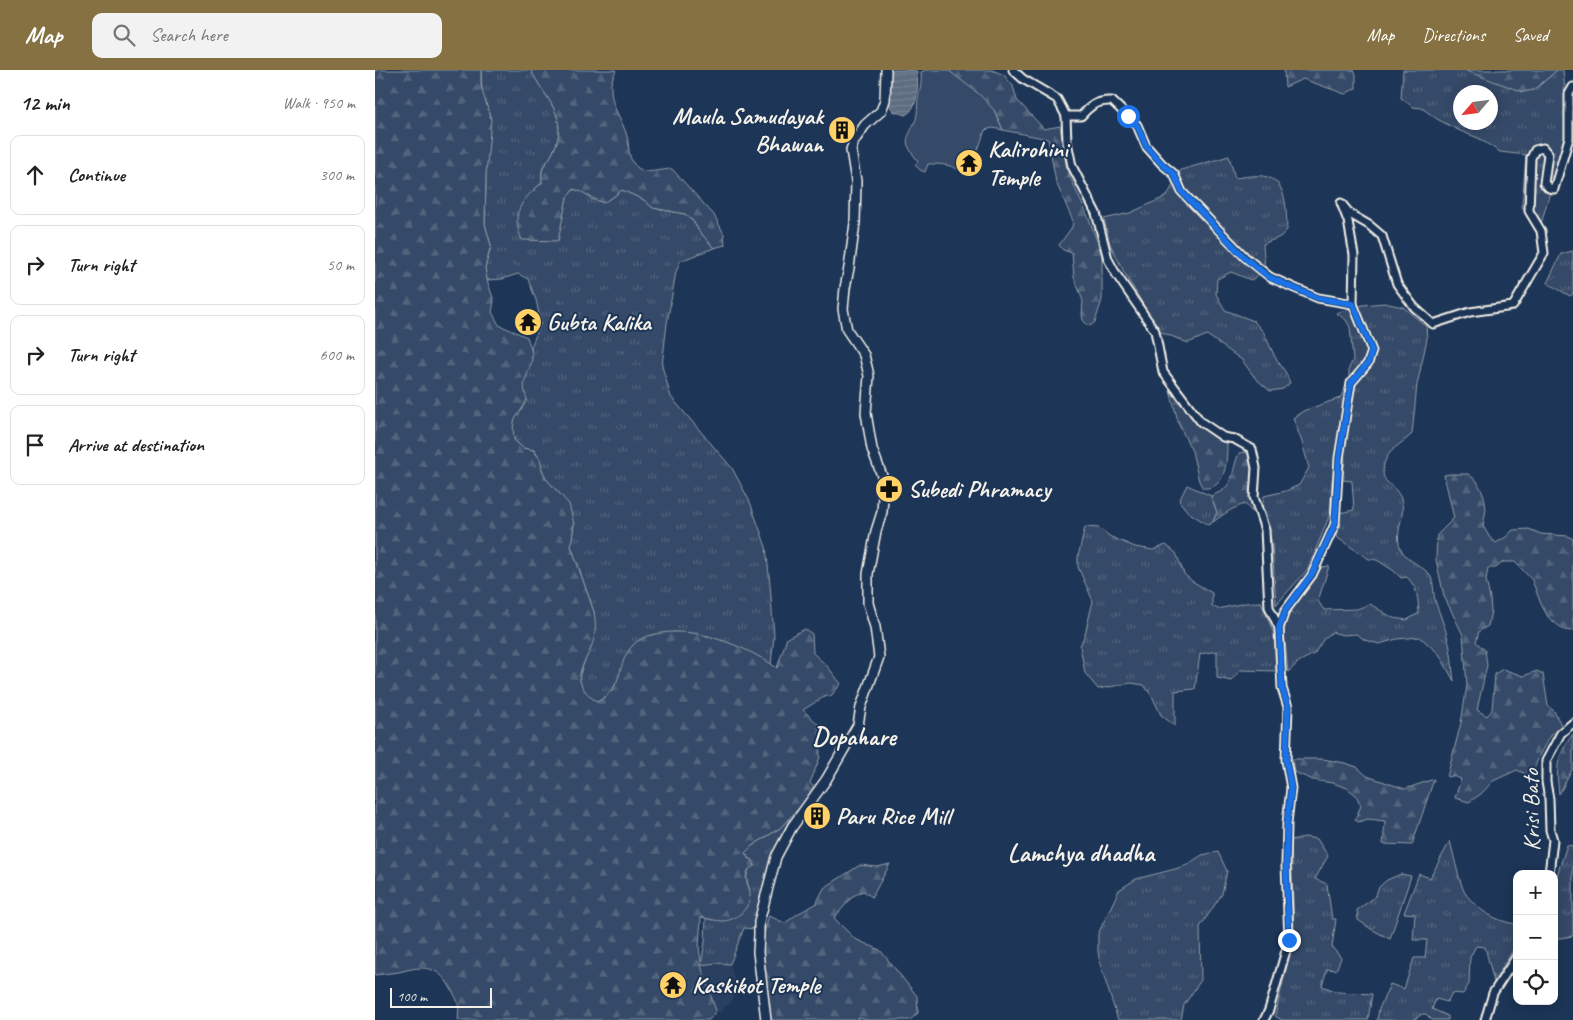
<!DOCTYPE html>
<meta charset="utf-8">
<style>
:root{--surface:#fff;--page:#f2f2f2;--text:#222;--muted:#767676;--line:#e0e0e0;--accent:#857141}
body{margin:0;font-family:Caveat,sans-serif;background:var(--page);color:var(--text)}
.controls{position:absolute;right:15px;bottom:15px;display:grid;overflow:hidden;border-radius:10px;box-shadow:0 2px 12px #0003}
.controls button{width:45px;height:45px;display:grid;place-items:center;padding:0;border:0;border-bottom:1px solid var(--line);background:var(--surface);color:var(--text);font:25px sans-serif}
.compass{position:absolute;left:1078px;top:15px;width:45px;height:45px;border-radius:50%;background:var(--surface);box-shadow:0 2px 12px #0003;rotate:242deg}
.scale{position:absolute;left:15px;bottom:12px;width:102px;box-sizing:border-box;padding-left:5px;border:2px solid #f4f1e8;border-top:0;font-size:14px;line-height:18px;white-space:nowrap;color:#f4f1e8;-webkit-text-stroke:4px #1d3557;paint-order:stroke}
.stop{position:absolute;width:15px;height:15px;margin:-11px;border:4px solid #1a73e8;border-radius:50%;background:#fff}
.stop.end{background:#1a73e8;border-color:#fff;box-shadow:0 1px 5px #0008}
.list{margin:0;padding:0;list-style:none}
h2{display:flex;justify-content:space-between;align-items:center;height:65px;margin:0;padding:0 20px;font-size:21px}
h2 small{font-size:16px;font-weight:400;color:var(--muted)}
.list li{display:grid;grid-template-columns:32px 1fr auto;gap:15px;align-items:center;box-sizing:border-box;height:80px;margin:0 10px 10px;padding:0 10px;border:1px solid var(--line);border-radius:10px}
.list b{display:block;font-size:19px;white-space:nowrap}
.list em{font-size:16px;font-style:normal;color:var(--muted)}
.icon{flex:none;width:28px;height:28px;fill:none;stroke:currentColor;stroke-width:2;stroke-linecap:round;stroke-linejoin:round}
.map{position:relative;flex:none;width:1198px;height:950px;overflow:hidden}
header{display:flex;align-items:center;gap:30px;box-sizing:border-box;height:70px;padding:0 25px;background:var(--accent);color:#fff}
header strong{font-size:24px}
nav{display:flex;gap:28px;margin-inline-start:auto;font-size:18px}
.search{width:350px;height:45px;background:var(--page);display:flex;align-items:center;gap:12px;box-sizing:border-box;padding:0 18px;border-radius:10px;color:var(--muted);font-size:19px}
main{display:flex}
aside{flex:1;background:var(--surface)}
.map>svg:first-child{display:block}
</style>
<header>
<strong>Map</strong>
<div class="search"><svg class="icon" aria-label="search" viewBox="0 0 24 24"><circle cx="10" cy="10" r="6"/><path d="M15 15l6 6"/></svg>Search here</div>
<nav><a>Map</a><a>Directions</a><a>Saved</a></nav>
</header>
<main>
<aside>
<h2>12 min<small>Walk · 950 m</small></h2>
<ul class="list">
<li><svg class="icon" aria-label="ahead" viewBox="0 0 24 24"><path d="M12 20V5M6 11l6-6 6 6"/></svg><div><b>Continue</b></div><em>300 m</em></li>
<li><svg class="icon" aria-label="right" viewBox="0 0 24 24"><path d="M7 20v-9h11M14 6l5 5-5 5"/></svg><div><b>Turn right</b></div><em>50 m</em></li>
<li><svg class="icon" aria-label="right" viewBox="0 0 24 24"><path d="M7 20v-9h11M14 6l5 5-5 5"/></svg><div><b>Turn right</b></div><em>600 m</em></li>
<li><svg class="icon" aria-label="arrive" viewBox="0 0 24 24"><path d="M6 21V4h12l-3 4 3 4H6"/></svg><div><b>Arrive at destination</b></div></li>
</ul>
</aside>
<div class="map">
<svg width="1198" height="950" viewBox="0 0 1198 950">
<defs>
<pattern id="grass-tufts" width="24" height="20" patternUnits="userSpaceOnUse" patternTransform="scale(1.25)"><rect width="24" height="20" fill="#354a67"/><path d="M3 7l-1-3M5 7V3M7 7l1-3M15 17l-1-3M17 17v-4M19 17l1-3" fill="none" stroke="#53657d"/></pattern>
<pattern id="forest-firs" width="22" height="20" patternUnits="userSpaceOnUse" patternTransform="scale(1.25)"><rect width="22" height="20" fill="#354a67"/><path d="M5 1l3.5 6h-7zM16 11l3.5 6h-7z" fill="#53657d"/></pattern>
<pattern id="water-rules" width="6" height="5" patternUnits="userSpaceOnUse" patternTransform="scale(1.25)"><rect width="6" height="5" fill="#5e6d82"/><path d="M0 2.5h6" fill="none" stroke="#768294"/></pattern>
</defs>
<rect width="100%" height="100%" fill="#1d3557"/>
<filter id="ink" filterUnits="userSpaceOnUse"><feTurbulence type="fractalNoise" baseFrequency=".02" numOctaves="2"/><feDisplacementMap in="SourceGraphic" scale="10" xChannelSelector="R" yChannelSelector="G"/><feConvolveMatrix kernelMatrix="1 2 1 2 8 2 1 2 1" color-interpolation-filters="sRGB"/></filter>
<g filter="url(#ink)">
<!-- built -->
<path fill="#2a4060" d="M341,893L355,894L359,908L361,921L357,931L345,942L341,941L326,895Z"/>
<!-- grass -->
<g fill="url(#grass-tufts)" stroke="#949ea8" fill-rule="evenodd">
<path d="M106,0H156C169,28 196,46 178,82C171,97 165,92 167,113L158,120L187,150L192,127L199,119L210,122L217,130L238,127L247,120L269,130L278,138L310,144L319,151L324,161L339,178L305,191L301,202L292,253L287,296L296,327L357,398L375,432L391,477L395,514L399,566L396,594L366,578L333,566L321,564L299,562L252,586C245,605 241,622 222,632L213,625L206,616L204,606L220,564L219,542L196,476L199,454L187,426L172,410L167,400L165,389L159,380L148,378L139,370C137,355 136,350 147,340L149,309L157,287L156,277L166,253L161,230L153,209L143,204L127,209L112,210L110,198L116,176L110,154L111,106Z"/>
<path d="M1028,0H1089L1159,20L1182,0H1188L1191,32V65L1166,154L1155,152L1147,136L1151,85L1125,82L1103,68L1085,61L1062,49L1047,38L1038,37L1026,28ZM1086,22H1116V52H1086Z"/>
<path d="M854,86L860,108C869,107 883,104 892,107C913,112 911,143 912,160L905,167L888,174C889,192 894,200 876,210L856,202L842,209L841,224L850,240L879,251L889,263L900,287L911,303L915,313L908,319L895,321L880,308L867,290L832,265L813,273L784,261L750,204L735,174L729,149L755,143L792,126L806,100Z"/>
<path d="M1198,181V224L1195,226L1172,213L1186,184Z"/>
<path d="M1009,233L1028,237L1051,256L1052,269L1042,315L1037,364C1027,374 1013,379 1009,394C1004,416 1020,412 1026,429C1032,446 1017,464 1027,481C1033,492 1050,496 1056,507C1059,513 1058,523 1060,530C1064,543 1070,556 1073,569C1077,583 1077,598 1079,611L1064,584L1045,567L1022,569L1004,574L990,570L981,564L968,565L957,562L948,570L939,584L925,591L913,602L909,561L913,544L947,497L954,496L943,531L949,540L982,539L995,534L1018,548L1032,550L1044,543C1043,529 1043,518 1032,507L1026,508L1019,501L1002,490L994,489L961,467L965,456L964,443L979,440L977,411L967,410L970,390L966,362L957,410L955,444L933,499L901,535L897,473L887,438L889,426L911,421L924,415L934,398L927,372L918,348L928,341L965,328L974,311V298L978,290L975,257L971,250L961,243L988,235Z"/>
<path d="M812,415L836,426L842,442L838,452L833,455L813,442L804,431Z"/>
<path d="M710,457L724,458L736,467L760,477L778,480L791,475L801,483L809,504L817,511L837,523V536L843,539L870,533L886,532L899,564L901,601L865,600L856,611L842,608V581L825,584L820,619L800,621V656L786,645L778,628L769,615L756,613L723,619L710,603L705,576L710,564L718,531L703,497V487Z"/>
<path d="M415,748C399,783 382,820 381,859L369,858L355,894L341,893L326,895L330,872L331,848L337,850L375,820C369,805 372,804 378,791L370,783L377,776L405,758Z"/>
<path d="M930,767L942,769L953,786L940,809L952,814L957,849H961L957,877L966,888L961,900L952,899L947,916L963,922L997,924L993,950H907L900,946L919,865L916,770Z"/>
<path d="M1075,771C1078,782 1085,815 1090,823C1102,840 1122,852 1142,854V873L1119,912L1110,877L1101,876L1095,887L1094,914L1088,924L1077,923L1072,932L1061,929L1057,939L1073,946V950H1057L1051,944H1047L1038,950H1002L1004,939L1015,914L1029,919L1039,888H1050L1052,870H1038L1040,844L1029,843L1044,804L1055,808Z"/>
<path d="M1192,775L1198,776V866L1179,869V814Z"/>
<path d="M843,782L852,801L847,824L825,857L826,910L809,935L806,950H743L725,894L723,881V864L744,820L761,809L800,799L812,795L827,785Z"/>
<path d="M1026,804L1036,806L1015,869L996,859L983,850L982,840L1000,827L1004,817L1012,810Z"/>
</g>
<!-- forest -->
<g fill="url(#forest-firs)" stroke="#949ea8">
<path d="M0,0H106V17L116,49L111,105L110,154L116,176L110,198L112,210L119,231L117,242L124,255L152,267C154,273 157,280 157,287C156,304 144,309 152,329C143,350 136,344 139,370L148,378L158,380L165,389L167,400L172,410L194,434L199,454L196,476L219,542C220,548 221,555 220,562C217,593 186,605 222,632C251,617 240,594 258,575C273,559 312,560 332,566C356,572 383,584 402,598L412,568L430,559L437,564L438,583L453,597L466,614L455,627L452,625L428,640L444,655L445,687L435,713L441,720L405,758L377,776L370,783L373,788L378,790L380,796C376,797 373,799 372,803C369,810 374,816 375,822C376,837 364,849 349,851C341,851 334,849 326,847L324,877L327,899L341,941L334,950H83C85,933 83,931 75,917C62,894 46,896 24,902C16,903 8,904 0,905Z"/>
<path d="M156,0H241C239,6 235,12 236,18C236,37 247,49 252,66C255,78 252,90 263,98C272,105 286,99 297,99L339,145L349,164L350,175L339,178L324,161L318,151L310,144L278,138L269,130L247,120L238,127L228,133C217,129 210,122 199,119L192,127L183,171L147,170C135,144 146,130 167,113C166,92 171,97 178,82C196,46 169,28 156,0Z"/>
<path d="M573,0H617L629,5L638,16L642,30L669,59L685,56L692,100L714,149L727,185V230L720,252L715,256L712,255L708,250L707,244L708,231L699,207L697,183L688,180L684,175L697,157L698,151L681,112L673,69L628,60L619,40Z"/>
<path d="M909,0H979L981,4V18L970,24L928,9L910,17Z"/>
<path d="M1089,0H1182L1159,20L1148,22Z"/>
<path d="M795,321L823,355L852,372C852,389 852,420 828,418L824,411L817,381L804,355Z"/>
<path d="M870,382L876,387L877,442L870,434C857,438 849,444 838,452L842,442L836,426C861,417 855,404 864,383Z"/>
<path d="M1075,404H1093L1102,411L1109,426L1111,439L1108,456L1115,468L1121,473L1131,467L1138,460L1154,459L1166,464L1193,466L1198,469V561L1189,560L1173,547L1166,534L1157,510L1140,492H1128L1121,498H1113L1111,510L1115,528L1116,541L1113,556L1104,561L1101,572L1110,580L1112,595L1102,640L1112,646L1117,640L1120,604L1128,599L1148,606L1162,601L1168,604L1173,636L1179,641L1186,655C1169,672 1163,685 1157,707L1142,700L1118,711L1106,724L1094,732L1080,728L1086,709L1077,706L1072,707L1086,653L1092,615L1088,565L1069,526L1061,490L1062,465L1079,448L1069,405Z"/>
<path d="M1198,664V698L1184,724C1181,696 1181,688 1198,664Z"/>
<path d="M917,689H948L970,693L982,697L992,706L1030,719L1059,709L1037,775L1008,774L1010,751L993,749L983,752L980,749L986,736L981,725L972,718L958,713L938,710L919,702Z"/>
<path d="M515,794L497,827L488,821L478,826L459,848L480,869L505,880L542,926L543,943L535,950H493L484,948L481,950H395C389,912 381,884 394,846L410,853L424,843L441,834L449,818L485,795L502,797Z"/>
</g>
<!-- green -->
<path fill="#354a67" stroke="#949ea8" d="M551,0H573L604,24L619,40L628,60L618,58L610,60L597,97L584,100C574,94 564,94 553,94L550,102L545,100L540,95L543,91C526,69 532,72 541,49C543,43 542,36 543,29C545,18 547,14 546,2Z"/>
<!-- water -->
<path fill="url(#water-rules)" stroke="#9aa2ab" d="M516,0H540L542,2C543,14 544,39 530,45L518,41L513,32Z"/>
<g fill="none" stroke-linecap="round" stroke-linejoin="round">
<!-- minor casing -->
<g stroke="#f4f1e8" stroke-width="11">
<g id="minor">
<path d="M638,0L648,9L682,29L688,40L691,46L692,72L697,96L721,143L733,189L741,204L780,261L788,302L826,352L848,367L859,369L877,379L881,398L879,427L890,460L894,537L904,558"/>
<path d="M691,46H706C716,35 723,30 737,31L762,55L771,76L787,94L799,104L807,122L870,187L895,207L917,217L943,228L978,234"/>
<path d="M1174,804L1178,770L1175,760L1174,729L1171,712V691L1186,663L1198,653"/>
<path d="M889,950L894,940L914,870L911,795L912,753L916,718L911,690L913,637L907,618L904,558L910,541L937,505L960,454L964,388L976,313L993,293L997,281L978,234L979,185L973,151L966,133L975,144L994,155L1007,166L1022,214L1039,237L1058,254L1095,242L1138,236L1169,183L1166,161L1154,141L1156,88L1160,80L1168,78L1173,84L1169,113L1174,118L1179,119L1194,68V24L1198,17"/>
<path d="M1110,950L1118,923L1142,886"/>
</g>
</g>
<!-- tertiary casing -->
<g stroke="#f4f1e8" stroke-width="12">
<path id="tertiary" d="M391,950L383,882L384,865V852L401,787L417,757L451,710L483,655L486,637L504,587L500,557L493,533V504L501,461L507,442L509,411L497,379L491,343L494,306L492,297L489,285L472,260L468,239L470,218L474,198L480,153L481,111L476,80L479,71L490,55L506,41L510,30L511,0"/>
</g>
<!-- minor -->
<use href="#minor" stroke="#1d3557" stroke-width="7"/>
<!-- tertiary -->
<use href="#tertiary" stroke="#1d3557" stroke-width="9"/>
</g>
</g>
<g fill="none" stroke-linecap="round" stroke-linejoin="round" filter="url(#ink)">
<!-- route -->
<path stroke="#1a73e8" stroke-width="6" d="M753,46L762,55L771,76L787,94L799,104L807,122L870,188L894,207L916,217L943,228L978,234L997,281L993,293L976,313L964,388L960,454L937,504L910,541L904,558L907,618L913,636L911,690L916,718L912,753L911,794L914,870"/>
</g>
<!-- icons -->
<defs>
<g id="building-disc" transform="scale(1.4375)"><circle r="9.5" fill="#ffd166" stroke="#1d3557"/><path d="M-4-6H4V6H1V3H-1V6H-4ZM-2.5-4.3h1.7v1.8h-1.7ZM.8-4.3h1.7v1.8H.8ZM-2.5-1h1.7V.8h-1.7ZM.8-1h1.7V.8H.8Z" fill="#111"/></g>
<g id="temple-disc" transform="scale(1.4375)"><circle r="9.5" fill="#ffd166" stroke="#1d3557"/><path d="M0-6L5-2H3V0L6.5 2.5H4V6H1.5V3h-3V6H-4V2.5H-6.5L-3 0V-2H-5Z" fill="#111"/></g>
<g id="pharmacy-disc" transform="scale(1.4375)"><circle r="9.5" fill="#ffd166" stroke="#1d3557"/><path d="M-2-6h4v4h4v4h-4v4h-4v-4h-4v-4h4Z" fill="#111"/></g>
</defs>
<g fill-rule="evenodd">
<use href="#building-disc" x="467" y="60"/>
<use href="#temple-disc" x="594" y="93"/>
<use href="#temple-disc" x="153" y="252"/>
<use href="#pharmacy-disc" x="514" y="419"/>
<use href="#building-disc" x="442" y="746"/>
<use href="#temple-disc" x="298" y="915"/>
</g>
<g text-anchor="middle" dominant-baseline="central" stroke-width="4" stroke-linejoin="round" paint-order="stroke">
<!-- poi labels -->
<g font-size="24" font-weight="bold" fill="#f4f1e8" stroke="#1d3557" text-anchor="start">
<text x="448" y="46" text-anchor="end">Maula Samudayak<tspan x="448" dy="28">Bhawan</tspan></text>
<text x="613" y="79">Kalirohini<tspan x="613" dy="28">Temple</tspan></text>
<text x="172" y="252">Gubta Kalika</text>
<text x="533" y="419">Subedi Phramacy</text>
<text x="461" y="746">Paru Rice Mill</text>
<text x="317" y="915">Kaskikot Temple</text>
</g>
<!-- street labels -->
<g font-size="24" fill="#f4f1e8" stroke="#1d3557">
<text transform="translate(1156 740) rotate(-91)">Krisi Bato</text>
</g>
<!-- neighbourhood labels -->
<g font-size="25" font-weight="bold" fill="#f4f1e8" stroke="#1d3557">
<text x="479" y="667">Dopahare</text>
<text x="706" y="783">Lamchya dhadha</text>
</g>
</g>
</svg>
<div class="controls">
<button>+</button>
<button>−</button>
<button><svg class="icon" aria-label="locate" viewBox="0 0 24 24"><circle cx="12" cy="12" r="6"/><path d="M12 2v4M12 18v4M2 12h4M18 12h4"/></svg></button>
</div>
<svg class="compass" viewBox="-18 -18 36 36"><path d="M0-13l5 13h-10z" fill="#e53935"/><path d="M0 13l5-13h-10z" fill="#767676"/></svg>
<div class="scale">100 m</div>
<div class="stop" style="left:753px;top:46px"></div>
<div class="stop end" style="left:914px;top:870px"></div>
</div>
</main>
